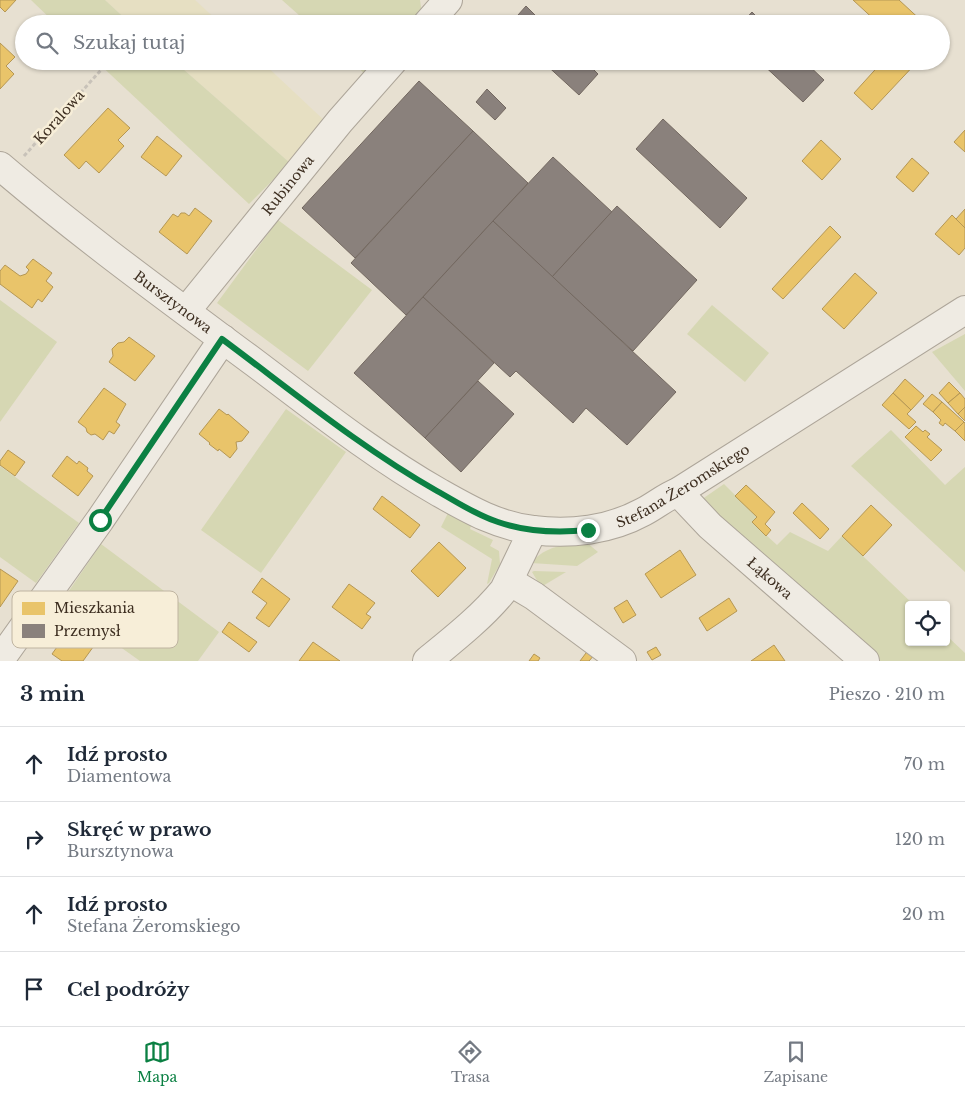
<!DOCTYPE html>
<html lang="pl">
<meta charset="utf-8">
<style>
:root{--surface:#fff;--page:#f2f2f3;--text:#1f2937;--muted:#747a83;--line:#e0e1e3;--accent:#0b8043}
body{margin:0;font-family:"Libre Baskerville",serif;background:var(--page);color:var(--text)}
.controls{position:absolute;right:15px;bottom:15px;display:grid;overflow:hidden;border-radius:5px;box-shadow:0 1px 4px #0004}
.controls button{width:45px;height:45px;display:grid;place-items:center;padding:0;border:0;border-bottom:1px solid var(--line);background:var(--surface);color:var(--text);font:25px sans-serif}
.stop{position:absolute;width:15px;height:15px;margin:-11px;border:4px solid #0b8043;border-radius:50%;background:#fff}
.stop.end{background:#0b8043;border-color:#fff;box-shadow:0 1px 5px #0008}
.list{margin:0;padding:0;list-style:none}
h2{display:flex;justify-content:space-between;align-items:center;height:65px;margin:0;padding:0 20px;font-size:21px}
h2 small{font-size:16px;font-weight:400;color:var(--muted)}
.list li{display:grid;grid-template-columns:32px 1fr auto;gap:15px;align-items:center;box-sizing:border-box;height:75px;padding:0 20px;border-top:1px solid var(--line)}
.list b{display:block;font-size:19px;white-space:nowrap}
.list p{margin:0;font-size:16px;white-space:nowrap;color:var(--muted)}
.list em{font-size:16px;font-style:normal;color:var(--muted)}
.icon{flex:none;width:28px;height:28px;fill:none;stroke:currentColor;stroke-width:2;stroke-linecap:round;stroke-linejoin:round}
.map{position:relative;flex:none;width:965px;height:661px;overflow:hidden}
.search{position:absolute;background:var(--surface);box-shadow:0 1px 4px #0004;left:15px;right:15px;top:15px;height:55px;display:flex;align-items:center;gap:12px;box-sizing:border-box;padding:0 18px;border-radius:28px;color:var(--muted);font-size:19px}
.sheet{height:365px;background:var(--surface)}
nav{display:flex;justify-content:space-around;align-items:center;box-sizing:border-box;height:70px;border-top:1px solid var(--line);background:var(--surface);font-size:14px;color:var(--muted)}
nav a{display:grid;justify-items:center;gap:2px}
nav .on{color:var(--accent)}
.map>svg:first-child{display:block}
</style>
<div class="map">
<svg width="965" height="661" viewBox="0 0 965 661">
<rect width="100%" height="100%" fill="#e7e0d1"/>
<!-- farmland -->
<g fill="#e6dfc2">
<path d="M105,0H195L221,24H131Z"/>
<path d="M174,61H261L326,122L290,163Z"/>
</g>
<!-- green -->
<g fill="#d6d7b3">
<path d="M31,0H105L131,24H56Z"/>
<path d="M282,0H420L422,14L414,24H309Z"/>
<path d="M96,61H174L290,163L249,204Z"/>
<path d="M351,61H380L367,76Z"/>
<path d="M278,220L372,290L308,371L217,303Z"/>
<path d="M0,300L57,342L0,422Z"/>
<path d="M712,305L769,353L745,382L687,334Z"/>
<path d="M965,334V391L932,352Z"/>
<path d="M286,409L346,452L261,573L201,530Z"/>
<path d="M891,430L945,485L965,467V572L851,466Z"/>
<path d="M0,466L79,523L36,583L0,557Z"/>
<path d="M724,484L757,517L752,522L777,545L790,532L828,551L842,536L914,605H909V642H946V635L965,653V661H873L698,502Z"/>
<path d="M449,511L472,523L470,529L493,540L490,546L499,551L500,564L489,583L487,584L492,559L441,527Z"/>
<path d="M586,542L598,552L577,566L531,563C545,546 565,544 586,542Z"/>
<path d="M101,544L219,632L198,661H140L60,604Z"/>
<path d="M534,571L566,572L541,587L532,572Z"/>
</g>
<!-- homes -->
<g fill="#e9c46a" stroke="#b59754">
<path d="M0,0H16L5,12L0,7Z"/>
<path d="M853,0H899L925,24H879Z"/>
<path d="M0,43L15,57L6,66L14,74L0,89Z"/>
<path d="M883,61H918L872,110L854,93Z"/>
<path d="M108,108L130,128L118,140L124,146L99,173L86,161L79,169L64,155Z"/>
<path d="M965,130V152L954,142Z"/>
<path d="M157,136L182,156L166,176L141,157Z"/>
<path d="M821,140L841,159L822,180L802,161Z"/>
<path d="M912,158L929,173L913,192L896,177Z"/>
<path d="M195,208L212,221L187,254L159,232L173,214L178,217L181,213H185L189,216Z"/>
<path d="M965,209V228L956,219Z"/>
<path d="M952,215L965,228V248L959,255L935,234Z"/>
<path d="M830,226L841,237L783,299L772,289Z"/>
<path d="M33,259L52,273L46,281L53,287L42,302L38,299L32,308L0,284V271L5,265L20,276L26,274L29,270L26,267Z"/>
<path d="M855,273L877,293L844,329L822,309Z"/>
<path d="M129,337L155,356L135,381L109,362L113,356L112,349L118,343L124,342Z"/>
<path d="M905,379L924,396L911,410L893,393Z"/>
<path d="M949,382L960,393L948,403L939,393Z"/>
<path d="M104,388L126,404L116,422L120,425L114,434L109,431L103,440L95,434L91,435L87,432L86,428L78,422Z"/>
<path d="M893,393L911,410L907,414L916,422L909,429L882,405Z"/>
<path d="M960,393L965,399V407L958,414L948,403Z"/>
<path d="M932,394L942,402L933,412L923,404Z"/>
<path d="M942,402L964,422L955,431L945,423L943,426L939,423L941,420L933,412Z"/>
<path d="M965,407V421L958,414Z"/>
<path d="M219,409L227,415L228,414L249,432L242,441L236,442L237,449L230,458L219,449L218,451L209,444L210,443L199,434Z"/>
<path d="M964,422L965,423V441L955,431Z"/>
<path d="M916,426L923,432L925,430L930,434L927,437L942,450L931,461L905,437Z"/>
<path d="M8,450L25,462L15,476L0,465V461Z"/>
<path d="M67,456L77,464L79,461L88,468L87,471L93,476L78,496L52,476Z"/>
<path d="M746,485L775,512L765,524L771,530L766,536L752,522L757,517L735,496Z"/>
<path d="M382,496L420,525L410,538L373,509Z"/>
<path d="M802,503L829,529L820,539L793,513Z"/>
<path d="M871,505L892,525L863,556L842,536Z"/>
<path d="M439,542L466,568L438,597L411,571Z"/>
<path d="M680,550L696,575L661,598L645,574Z"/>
<path d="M0,569L18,581L0,607Z"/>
<path d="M262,578L290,599L269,627L256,618L267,603L252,592Z"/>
<path d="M349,584L375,603L366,614L371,617L362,629L332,607Z"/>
<path d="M729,598L737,611L707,631L699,618Z"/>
<path d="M627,600L636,615L623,623L614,608Z"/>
<path d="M229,622L257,642L249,652L222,632Z"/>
<path d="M72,626L96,643L83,661H62L52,654Z"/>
<path d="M313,642L340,661H299Z"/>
<path d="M774,645L785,661H751Z"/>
<path d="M656,647L661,655L652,660L647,652Z"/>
<path d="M589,649L595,654L589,661H580Z"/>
<path d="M534,654L540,658L538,661H529Z"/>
</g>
<!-- industry -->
<g fill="#8a817c" stroke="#736860">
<path d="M526,6L544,24H510Z"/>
<path d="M752,12L764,24H741Z"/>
<path d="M542,61H585L598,74L579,95Z"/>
<path d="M759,61H804L824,80L803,102Z"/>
<path d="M419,81L473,131L355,258L302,208Z"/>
<path d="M487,89L506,108L495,120L476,102Z"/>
<path d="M663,119L747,198L720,228L636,149Z"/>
<path d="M473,131L528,183L406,315L351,263Z"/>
<path d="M553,157L612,212L552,277L493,221Z"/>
<path d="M617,206L697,280L633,351L552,277Z"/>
<path d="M493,221L676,392L627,445L586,408L573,423L516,371L510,377L423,297Z"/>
<path d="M423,297L494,363L425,438L354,373Z"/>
<path d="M478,381L514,414L461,472L425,438Z"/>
</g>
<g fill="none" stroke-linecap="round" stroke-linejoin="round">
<!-- minor casing -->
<g stroke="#ada599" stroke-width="30">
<g id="minor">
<path d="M427,24L448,0"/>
<path id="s1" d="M0,166C82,236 169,299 255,363C316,409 375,456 440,493C470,510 498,526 533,530C570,535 610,530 643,512C655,506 665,497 678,492L965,310"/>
<path id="s2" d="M186,311L340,121L393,61"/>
<path id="s3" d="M678,492L710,526L865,661"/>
<path d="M509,581L534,596L622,661"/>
<path d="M0,660L100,520L223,339"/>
<path d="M427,661C454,639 482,617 504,590L533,530"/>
</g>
</g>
<!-- path -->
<path stroke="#c8c2b9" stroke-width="3" stroke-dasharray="4 2.5" stroke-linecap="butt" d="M24,156L109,61"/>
<!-- minor -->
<use href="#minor" stroke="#efebe3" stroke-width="28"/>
</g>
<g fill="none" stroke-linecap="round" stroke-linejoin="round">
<!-- route -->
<path stroke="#0b8043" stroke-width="6" d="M100,520L222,339C292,391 361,448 437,491C457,502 476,515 498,522C527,532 558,533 588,530"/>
</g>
<g text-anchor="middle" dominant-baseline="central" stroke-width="5" stroke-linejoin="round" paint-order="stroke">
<!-- street labels -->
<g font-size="14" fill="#3d2e20" stroke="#f7eed8">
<text transform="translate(59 117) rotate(-48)">Koralowa</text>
<text stroke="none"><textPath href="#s2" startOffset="162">Rubinowa</textPath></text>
<text stroke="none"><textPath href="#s1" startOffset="220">Bursztynowa</textPath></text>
<text stroke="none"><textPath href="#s1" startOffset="810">Stefana Żeromskiego</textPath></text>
<text stroke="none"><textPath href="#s3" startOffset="126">Łąkowa</textPath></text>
</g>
</g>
<!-- legend -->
<rect x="12" y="591" width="166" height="57" rx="8" fill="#f7eed8" stroke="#bfb4a1" stroke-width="1"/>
<rect x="22" y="602" width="23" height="13" fill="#e9c46a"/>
<rect x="22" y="624" width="23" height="14" fill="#8a817c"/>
<g font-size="14" fill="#3d2e20">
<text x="54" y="613">Mieszkania</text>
<text x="54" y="636">Przemysł</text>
</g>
</svg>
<div class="controls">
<button><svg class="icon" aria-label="locate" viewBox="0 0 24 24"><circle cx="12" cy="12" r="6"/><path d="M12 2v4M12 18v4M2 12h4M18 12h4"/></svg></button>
</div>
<div class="stop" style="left:100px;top:520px"></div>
<div class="stop end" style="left:588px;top:530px"></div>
<div class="search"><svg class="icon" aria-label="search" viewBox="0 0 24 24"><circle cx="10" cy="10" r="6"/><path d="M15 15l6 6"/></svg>Szukaj tutaj</div>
</div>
<section class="sheet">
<h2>3 min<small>Pieszo · 210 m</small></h2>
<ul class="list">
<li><svg class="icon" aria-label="ahead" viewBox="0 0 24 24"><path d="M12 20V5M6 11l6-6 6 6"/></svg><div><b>Idź prosto</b><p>Diamentowa</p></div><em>70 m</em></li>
<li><svg class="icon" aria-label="right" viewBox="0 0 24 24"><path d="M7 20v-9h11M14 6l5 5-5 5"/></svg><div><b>Skręć w prawo</b><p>Bursztynowa</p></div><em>120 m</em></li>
<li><svg class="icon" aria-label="ahead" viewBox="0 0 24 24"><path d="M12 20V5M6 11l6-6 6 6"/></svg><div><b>Idź prosto</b><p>Stefana Żeromskiego</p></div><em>20 m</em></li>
<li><svg class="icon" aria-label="arrive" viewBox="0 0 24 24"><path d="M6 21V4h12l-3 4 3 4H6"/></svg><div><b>Cel podróży</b></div></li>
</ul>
</section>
<nav>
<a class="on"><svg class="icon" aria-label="map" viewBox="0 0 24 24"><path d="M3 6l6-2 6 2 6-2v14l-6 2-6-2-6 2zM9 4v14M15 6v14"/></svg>Mapa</a>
<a><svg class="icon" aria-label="directions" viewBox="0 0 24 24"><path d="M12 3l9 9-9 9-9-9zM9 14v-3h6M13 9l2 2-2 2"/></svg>Trasa</a>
<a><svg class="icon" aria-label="saved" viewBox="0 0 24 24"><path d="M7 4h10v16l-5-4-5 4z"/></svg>Zapisane</a>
</nav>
